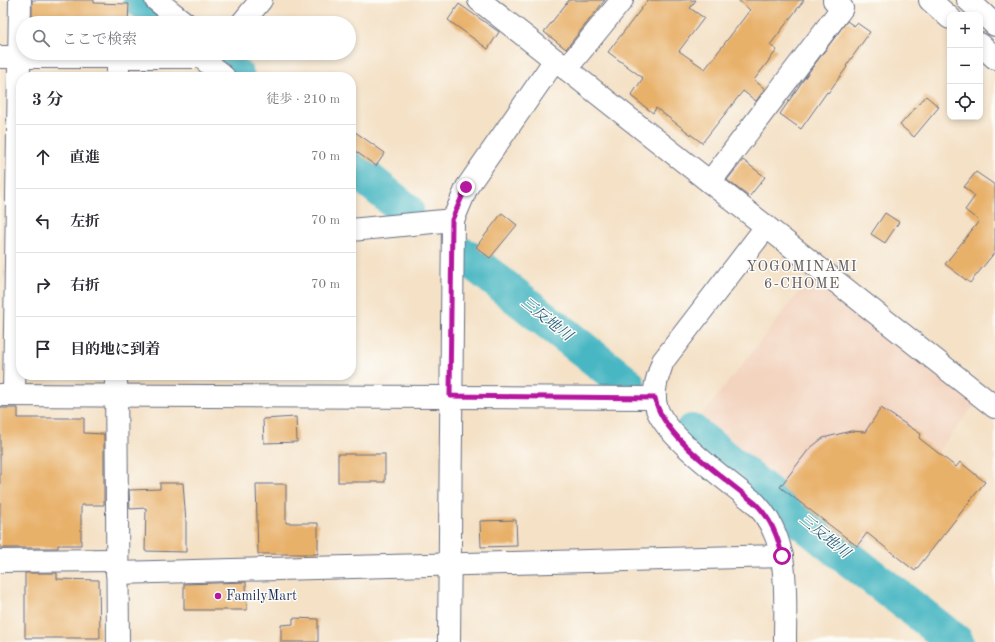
<!DOCTYPE html>
<html lang="ja">
<meta charset="utf-8">
<style>
:root{--surface:#fff;--page:#f2f2f3;--text:#2b2b33;--muted:#7c7c81;--line:#e1e1e2}
body{margin:0;font-family:"Old Standard TT","Noto Serif JP",serif;background:var(--page);color:var(--text)}
.controls{position:absolute;right:12px;top:12px;display:grid;overflow:hidden;border-radius:8px;box-shadow:0 2px 6px #0003}
.controls button{width:36px;height:36px;display:grid;place-items:center;padding:0;border:0;border-bottom:1px solid var(--line);background:var(--surface);color:var(--text);font:20px sans-serif}
.stop{position:absolute;width:12px;height:12px;margin:-9px;border:3px solid #b5179e;border-radius:50%;background:#fff}
.stop.end{background:#b5179e;border-color:#fff;box-shadow:0 1px 4px #0008}
.list{margin:0;padding:0;list-style:none}
h2{display:flex;justify-content:space-between;align-items:center;height:52px;margin:0;padding:0 16px;font-size:17px}
h2 small{font-size:13px;font-weight:400;color:var(--muted)}
.list li{display:grid;grid-template-columns:26px 1fr auto;gap:12px;align-items:center;box-sizing:border-box;height:64px;padding:0 16px;border-top:1px solid var(--line)}
.list b{display:block;font-size:15px;white-space:nowrap}
.list em{font-size:13px;font-style:normal;color:var(--muted)}
.icon{flex:none;width:22px;height:22px;fill:none;stroke:currentColor;stroke-width:2;stroke-linecap:round;stroke-linejoin:round}
.map{position:relative;flex:none;width:995px;height:642px;overflow:hidden}
.search{position:absolute;background:var(--surface);box-shadow:0 2px 6px #0003;left:16px;top:16px;width:340px;height:44px;display:flex;align-items:center;gap:10px;box-sizing:border-box;padding:0 14px;border-radius:22px;color:var(--muted);font-size:15px}
.panel{position:absolute;background:var(--surface);box-shadow:0 2px 6px #0003;left:16px;top:72px;width:340px;height:308px;border-radius:16px}
.map>svg:first-child{display:block}
</style>
<div class="map">
<svg width="995" height="642" viewBox="0 0 995 642">
<rect width="100%" height="100%" fill="#fdfcf7"/>
<filter id="ink" filterUnits="userSpaceOnUse"><feTurbulence type="fractalNoise" baseFrequency=".025" numOctaves="2"/><feDisplacementMap in="SourceGraphic" scale="8" xChannelSelector="R" yChannelSelector="G"/><feConvolveMatrix kernelMatrix="1 2 1 2 8 2 1 2 1" color-interpolation-filters="sRGB"/></filter>
<filter id="wash" filterUnits="userSpaceOnUse"><feTurbulence type="fractalNoise" baseFrequency=".012" numOctaves="4" result="noise"/><feDisplacementMap in="SourceGraphic" scale="16" xChannelSelector="R" yChannelSelector="G"/><feGaussianBlur stdDeviation="0.9" result="paint"/><feColorMatrix in="noise" values="0 0 0 0 0 0 0 0 0 0 0 0 0 0 0 0 0 1.4 0 .05"/><feComposite in="paint" operator="in"/></filter>
<g filter="url(#wash)">
<rect width="100%" height="100%" fill="#f4e1c6"/>
<!-- built -->
<path fill="#f3d4bf" d="M814,273L978,401L859,552L695,424Z"/>
<g fill="none" stroke-linecap="round" stroke-linejoin="round">
<!-- river -->
<g stroke="#49b7c3" stroke-width="36">
<path d="M141,0L170,23"/>
<path d="M228,69L237,77"/>
<path d="M351,166L406,210"/>
<path d="M465,256L627,384"/>
<path d="M692,432L824,539L956,642"/>
</g>
</g>
<g id="blocks">
<!-- building -->
<g fill="#e8b16b">
<path d="M32,0H94V3L129,4L128,23H32Z"/>
<path d="M569,0H605L566,49L544,32Z"/>
<path d="M648,0H696L690,8L704,18L679,51L705,69L750,10L738,0H804L770,45L777,50L754,80L765,89L756,101L743,91L702,143L656,108L653,113L631,96L643,78L608,52Z"/>
<path d="M459,4L499,32L488,49L448,20Z"/>
<path d="M847,21L854,26L857,23L870,32L846,66L847,67L828,93L827,92L801,129L780,114L806,76Z"/>
<path d="M926,96L939,107L914,137L900,125Z"/>
<path d="M351,129L385,153L376,166L351,148Z"/>
<path d="M743,160L765,177L749,197L727,180Z"/>
<path d="M976,172L995,185V252L970,283L945,264L979,221L965,210L975,196L964,187Z"/>
<path d="M502,213L517,225L490,258L476,247Z"/>
<path d="M885,213L899,222L885,243L871,234Z"/>
<path d="M0,408H18V418H84V433L104,434V505H81V545H58V548H0Z"/>
<path d="M881,408L921,434L919,438L956,467L960,462L985,482L915,571L867,533L857,546L780,487L809,449L823,438L851,431L865,432Z"/>
<path d="M296,417L297,442L264,443L263,419Z"/>
<rect x="338" y="454" width="47" height="28"/>
<path d="M160,483H183L186,522V552L145,551L146,508L130,509L129,490L160,489Z"/>
<path d="M256,484H286V523H318V554H258Z"/>
<path d="M516,520L517,546L481,547L480,521Z"/>
<path d="M25,573H57V579L99,580L100,638H25Z"/>
<path d="M246,582L247,610H184V584Z"/>
<path d="M293,618L318,619V642H281V625L293,624Z"/>
</g>
</g>
</g>
<g filter="url(#ink)">
<use href="#blocks" fill-opacity="0" stroke="#676d82" stroke-width="1"/>
<g fill="none" stroke-linecap="round" stroke-linejoin="round">
<!-- minor casing -->
<g stroke="#676d82" stroke-width="24">
<g id="minor">
<path d="M156,0L185,23"/>
<path d="M479,0L995,407"/>
<path d="M930,0L950,18"/>
<path d="M968,0L995,25"/>
<path d="M242,23L261,0"/>
<path d="M980,44L995,58"/>
<path d="M0,57H201L211,53"/>
<path d="M201,57L224,77"/>
<path d="M566,69L622,0"/>
<path d="M118,77V57"/>
<path d="M710,182L842,8L834,0"/>
<path d="M766,227L663,361C658,376 651,392 657,409C667,438 731,483 756,504C791,541 785,594 785,642"/>
<path d="M351,230L453,220"/>
<path d="M116,375L118,642"/>
<path d="M0,395L655,398"/>
<path d="M14,395L20,0"/>
<path d="M0,561L117,560"/>
<path d="M117,573L782,556"/>
<path d="M449,642L453,220L467,187L555,60"/>
</g>
</g>
<!-- minor -->
<use href="#minor" stroke="#fff" stroke-width="22"/>
</g>
</g>
<g fill="none" stroke-linecap="round" stroke-linejoin="round" filter="url(#ink)">
<!-- route -->
<path stroke="#b5179e" stroke-width="5" d="M466,187L452,220L450,396L655,398C662,437 725,478 756,504C770,518 778,535 782,556"/>
</g>
<!-- markers -->
<circle fill="#b5179e" stroke="#fdfcf7" stroke-width="1.5" cx="218" cy="596" r="4"/>
<g text-anchor="middle" dominant-baseline="central" stroke-width="3" stroke-linejoin="round" paint-order="stroke">
<!-- poi labels -->
<g font-size="14" fill="#1b2f5e" stroke="#fdfcf7" text-anchor="start">
<text x="226" y="596">FamilyMart</text>
</g>
<!-- neighbourhood labels -->
<g font-size="15" letter-spacing="1" fill="#635c63" stroke="#fdfcf7">
<text x="802" y="267">YOGOMINAMI<tspan x="802" dy="17">6-CHOME</tspan></text>
</g>
<!-- water labels -->
<g font-size="15" font-style="italic" fill="#2b5f81" stroke="#fdfcf7">
<text transform="translate(546 320) rotate(38)">三反地川</text>
<text transform="translate(824 537) rotate(39)">三反地川</text>
</g>
</g>
</svg>
<div class="controls">
<button>+</button>
<button>−</button>
<button><svg class="icon" aria-label="locate" viewBox="0 0 24 24"><circle cx="12" cy="12" r="6"/><path d="M12 2v4M12 18v4M2 12h4M18 12h4"/></svg></button>
</div>
<div class="stop" style="left:782px;top:556px"></div>
<div class="stop end" style="left:466px;top:187px"></div>
<div class="search"><svg class="icon" aria-label="search" viewBox="0 0 24 24"><circle cx="10" cy="10" r="6"/><path d="M15 15l6 6"/></svg>ここで検索</div>
<section class="panel">
<h2>3 分<small>徒歩 · 210 m</small></h2>
<ul class="list">
<li><svg class="icon" aria-label="ahead" viewBox="0 0 24 24"><path d="M12 20V5M6 11l6-6 6 6"/></svg><div><b>直進</b></div><em>70 m</em></li>
<li><svg class="icon" aria-label="left" viewBox="0 0 24 24"><path d="M17 20v-9H6M10 6l-5 5 5 5"/></svg><div><b>左折</b></div><em>70 m</em></li>
<li><svg class="icon" aria-label="right" viewBox="0 0 24 24"><path d="M7 20v-9h11M14 6l5 5-5 5"/></svg><div><b>右折</b></div><em>70 m</em></li>
<li><svg class="icon" aria-label="arrive" viewBox="0 0 24 24"><path d="M6 21V4h12l-3 4 3 4H6"/></svg><div><b>目的地に到着</b></div></li>
</ul>
</section>
</div>
